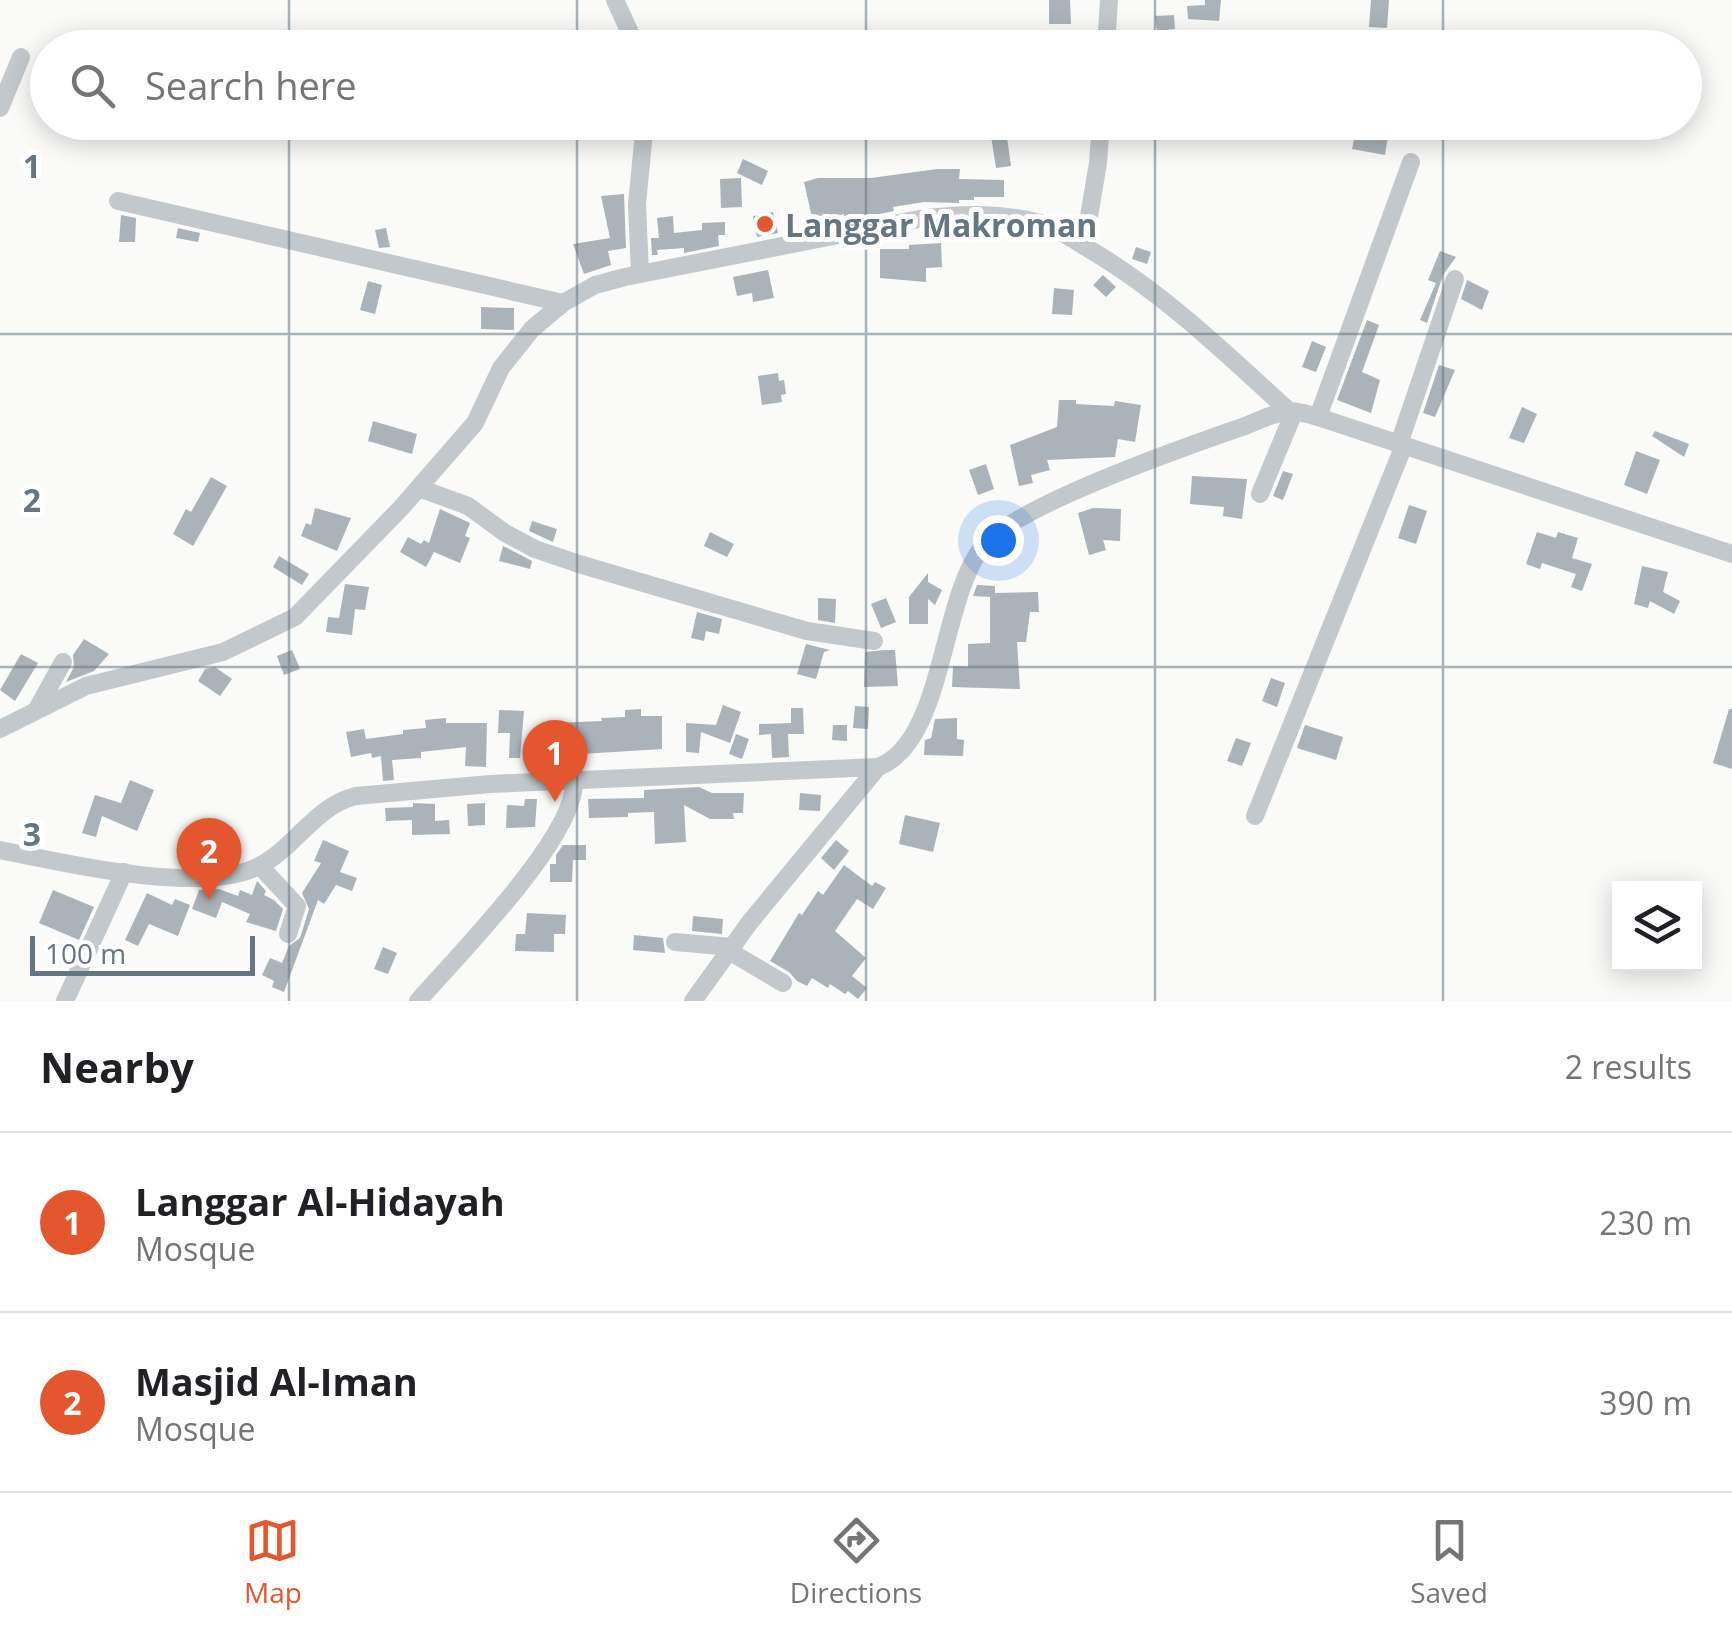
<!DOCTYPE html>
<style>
:root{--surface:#fff;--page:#f2f2f2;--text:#202124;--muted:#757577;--line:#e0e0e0;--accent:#e4572e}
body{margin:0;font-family:"Open Sans",sans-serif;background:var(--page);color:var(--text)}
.controls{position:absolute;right:30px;bottom:30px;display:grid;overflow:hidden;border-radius:0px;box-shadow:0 5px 25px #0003}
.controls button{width:90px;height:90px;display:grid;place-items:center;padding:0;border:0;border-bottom:2px solid var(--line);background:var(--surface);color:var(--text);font:50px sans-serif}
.scale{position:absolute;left:30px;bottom:25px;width:225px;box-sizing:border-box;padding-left:10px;border:5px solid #657683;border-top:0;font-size:28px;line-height:35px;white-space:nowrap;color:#657683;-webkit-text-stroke:8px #fff;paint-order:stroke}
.you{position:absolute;left:998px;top:540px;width:35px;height:35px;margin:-25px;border:8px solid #fff;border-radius:50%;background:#1a73e8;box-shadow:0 0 0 15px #1a73e833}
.badge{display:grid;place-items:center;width:65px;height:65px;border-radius:50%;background:var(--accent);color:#fff;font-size:32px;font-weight:700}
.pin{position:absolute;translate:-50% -82px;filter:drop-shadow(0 2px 5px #0008)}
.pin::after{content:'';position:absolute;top:52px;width:35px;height:30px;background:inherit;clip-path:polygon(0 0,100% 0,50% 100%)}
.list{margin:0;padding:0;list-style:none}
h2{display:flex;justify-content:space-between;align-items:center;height:130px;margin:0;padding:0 40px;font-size:42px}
h2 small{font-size:32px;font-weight:400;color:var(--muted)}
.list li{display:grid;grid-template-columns:65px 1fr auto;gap:30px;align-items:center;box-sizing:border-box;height:180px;padding:0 40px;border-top:2px solid var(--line)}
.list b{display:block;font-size:38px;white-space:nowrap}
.list p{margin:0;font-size:32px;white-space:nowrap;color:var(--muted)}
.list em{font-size:32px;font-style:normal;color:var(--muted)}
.icon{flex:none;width:55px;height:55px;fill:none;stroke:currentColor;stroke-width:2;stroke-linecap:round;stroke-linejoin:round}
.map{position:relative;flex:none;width:1732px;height:1001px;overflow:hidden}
.search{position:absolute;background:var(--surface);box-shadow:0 5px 25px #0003;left:30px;right:30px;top:30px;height:110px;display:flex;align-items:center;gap:25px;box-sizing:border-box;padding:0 35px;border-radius:55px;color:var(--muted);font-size:38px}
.sheet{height:490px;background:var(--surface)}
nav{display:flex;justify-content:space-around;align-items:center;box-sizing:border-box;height:140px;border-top:2px solid var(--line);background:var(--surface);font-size:28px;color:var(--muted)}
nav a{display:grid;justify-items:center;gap:5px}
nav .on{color:var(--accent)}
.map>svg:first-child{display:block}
</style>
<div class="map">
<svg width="1732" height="1001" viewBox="0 0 1732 1001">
<rect width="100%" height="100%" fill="#fafaf8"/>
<!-- building -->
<g fill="#aab3b9">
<path d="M1049,0H1070L1071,24H1049Z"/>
<path d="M1205,0H1221L1219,21L1188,19L1187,6L1205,5Z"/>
<path d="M1371,0H1389L1387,28L1369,27Z"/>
<path d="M1174,15L1175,29L1157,31L1155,16Z"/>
<path d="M980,122H1012L1011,137H1007L1011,166L996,168L991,136L979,135Z"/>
<path d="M1356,129L1388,136L1385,155L1352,149Z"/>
<path d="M743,159L768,171L762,185L737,173Z"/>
<path d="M937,169H960L959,179L1004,180V197H974V200H959V203L924,202L893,207L894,211L855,219H844V214L813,222L804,182L818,178H871Z"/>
<path d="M741,178L742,207L721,208L720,179Z"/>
<path d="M624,194L626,248L608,251L611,265L584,274L573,244L610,238L601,196Z"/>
<path d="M773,212L778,233L757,237L753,216Z"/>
<path d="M121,215L136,218L135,242H119Z"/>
<path d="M673,216L674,233L702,230V223L725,222V235H718L719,246L684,253V248L657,250L658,255H652L651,238H659L657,218Z"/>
<path d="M178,228L200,233L198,242L176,238Z"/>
<path d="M386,228L390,247L379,248L375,230Z"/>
<path d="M941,243L942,267L926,268V282L880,278V249H909V245Z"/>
<path d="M1136,247L1151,252L1147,264L1132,259Z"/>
<path d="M1440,251L1456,257L1443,275L1427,323L1420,320L1436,283L1428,280Z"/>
<path d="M768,270L774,298L753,302L752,293L737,296L733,277Z"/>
<path d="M1103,275L1116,287L1106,297L1093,285Z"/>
<path d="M1467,280L1489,291L1482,310L1461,299Z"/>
<path d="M368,281L382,285L375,314L360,310Z"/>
<path d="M1054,288L1074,290L1072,315L1052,314Z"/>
<path d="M481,307L514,308V330L481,329Z"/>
<path d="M1367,320L1379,325L1362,372L1380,380L1371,413L1337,400Z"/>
<path d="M1312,341L1326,347L1316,372L1302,367Z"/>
<path d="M1439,365L1455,370L1435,417L1423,413Z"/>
<path d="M778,373L779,381L784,380L786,394L781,395L782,402L762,405L758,376Z"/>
<path d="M1059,400H1076V404L1114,406L1115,401L1141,405L1135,442L1118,439L1115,457L1047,460L1050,470L1031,475L1033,483L1019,486L1010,445L1057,427Z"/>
<path d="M1522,407L1537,414L1524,443L1509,438Z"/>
<path d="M373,421L417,434L412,454L368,441Z"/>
<path d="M1655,431L1689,444L1684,457L1652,436Z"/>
<path d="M1636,451L1660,460L1647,494L1624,485Z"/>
<path d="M986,464L994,489L978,495L969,470Z"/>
<path d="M1283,471L1293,474L1283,500L1273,496Z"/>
<path d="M1192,476L1247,479L1242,519L1223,516L1224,507L1190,504Z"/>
<path d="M211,477L227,486L193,546L173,534L186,509L191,512Z"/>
<path d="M1409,505L1427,511L1416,544L1398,538Z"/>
<path d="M315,508L351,518L337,551L301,536L306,523L311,525Z"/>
<path d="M1093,508L1121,509L1120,541L1103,540L1106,550L1089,555L1078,513Z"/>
<path d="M440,509L470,523L465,536L470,538L460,563L434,552L426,567L400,552L408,537L421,544L424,540L429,543Z"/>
<path d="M532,521L557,529L553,542L529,531Z"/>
<path d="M710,532L734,544L727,557L704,546Z"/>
<path d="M1537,532L1556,538L1558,532L1578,538L1572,558L1592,564L1582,591L1571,587L1576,574L1542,563L1540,569L1526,564Z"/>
<path d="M503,546L532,561L530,569L499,561Z"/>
<path d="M279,556L309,574L302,585L273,567Z"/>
<path d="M1642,566L1668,572L1663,592L1680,601L1674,614L1650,601L1648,608L1634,604Z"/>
<path d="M928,573V582L942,590L935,605L928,599V624H909V597Z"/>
<path d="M345,584L369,587L365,610L355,609L352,635L326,632L328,617L339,618Z"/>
<path d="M977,585L995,586V593L1038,592L1039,612H1030L1026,642H1017L1020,689L952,687L953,666L968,667V644L990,643V597L973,596Z"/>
<path d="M818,598L836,599L835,623L818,620Z"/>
<path d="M886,598L896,622L881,628L871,604Z"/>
<path d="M697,612L722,619L719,634L706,631L704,641L691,638Z"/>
<path d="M84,639L109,654L94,671L66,682L74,667L73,655Z"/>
<path d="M806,644L830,650L824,652L816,679L797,674Z"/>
<path d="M292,650L300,669L284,675L277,656Z"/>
<path d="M883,650H895L898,686L864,687L865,652Z"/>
<path d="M21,654L38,663L15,701L0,690Z"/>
<path d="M215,667L232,679L220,696L198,681L205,669Z"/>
<path d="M1271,678L1285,683L1277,707L1262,701Z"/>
<path d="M723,705L741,712L730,743L701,732L699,753L686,752V723L716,725Z"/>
<path d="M855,706L869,707L868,729L853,728Z"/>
<path d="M791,708H803L804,734H788L789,757L772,758L771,734L759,735V724L791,723Z"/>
<path d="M641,709V716H662V749L582,754V760H569V743L556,744L555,723L602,721L601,718L625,717V710Z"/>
<path d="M1729,709H1732V769L1713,763Z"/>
<path d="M499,710L524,711L520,758H509L510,733H498Z"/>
<path d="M446,718V723H487L486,767L465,766L466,747L421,752V758L392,760L394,780L383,781L381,756L372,758L371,753L351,757L346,732L364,729L366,739L403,734V730L426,728L425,720Z"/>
<path d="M957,718V739L964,740L963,756L924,755L925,740L931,738L935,719Z"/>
<path d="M833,725H847V741L832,740Z"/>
<path d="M1305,725L1343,737L1336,760L1297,748Z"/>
<path d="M736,734L749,739L742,759L729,754Z"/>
<path d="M1236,738L1251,743L1242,766L1227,761Z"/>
<path d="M130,780L154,790L137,831L102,816L96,837L82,833L95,795L121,803Z"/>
<path d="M699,787L712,793H744L743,813H733L734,819H710L684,805L686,842L655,844L654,812L628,813V817L589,818L588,799L644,798V790Z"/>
<path d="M800,793L821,795L820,811L799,810Z"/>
<path d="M525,799H537L535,827L506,828L507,805L524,806Z"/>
<path d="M413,803L435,804V821L449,820L450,834L412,835V820L386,821L385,808L413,807Z"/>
<path d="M485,803V825L468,826L467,804Z"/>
<path d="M905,815L940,823L933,852L899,844Z"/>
<path d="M323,840L349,851L340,872L357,878L352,891L336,885L324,904L318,900L284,992L272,987L274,981L262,975L270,958L282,963L289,946L300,938L309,909L302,893L321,863L314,861Z"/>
<path d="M836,840L849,851L834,870L821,858Z"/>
<path d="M563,845H586V860H573L572,882H550V864H556V855Z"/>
<path d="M844,865L872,886L875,882L886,888L873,909L857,899L835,931L866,958L852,976L867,988L858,999L848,991L845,994L830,984L828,988L812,978L807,986L797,981L789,972L770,961L799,913L802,915L818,891L823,895Z"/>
<path d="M257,881L266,891L264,895L274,900L283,909L276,931L246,922L250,914L222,902L216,918L192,909L199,890L219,889L238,896L240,890L252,895Z"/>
<path d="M53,890L94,907L79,940L39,923Z"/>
<path d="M147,893L172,905L175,899L190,905L178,936L149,924L138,946L125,940Z"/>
<path d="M527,913L566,915L565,934H554V952L515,951L516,934H525Z"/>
<path d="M693,916L723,919L722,934L692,931Z"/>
<path d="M634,935L663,938L665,953L633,950Z"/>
<path d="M383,947L397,953L388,974L374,969Z"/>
</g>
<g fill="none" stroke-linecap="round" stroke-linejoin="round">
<!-- minor -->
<g stroke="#c3c8cc" stroke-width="18">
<path d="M615,0L637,48"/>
<path d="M1106,48L1109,0"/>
<path d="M0,108L21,57"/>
<path d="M118,201L563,303"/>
<path d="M1084,246L1098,163L1101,122"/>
<path d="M640,274L637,204L645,122"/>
<path d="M1318,417L1411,162"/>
<path d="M1399,444L1455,279"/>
<path d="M419,488L468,506L505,533L535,549L579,564L807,631L874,641"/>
<path d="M1260,494L1294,412"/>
<path d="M37,709L63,662"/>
<path d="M0,729L86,686L223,652L295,617L401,508L475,423L501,368L532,329L563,303L595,285L625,277L919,219C960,214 999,212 1040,223C1058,228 1077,242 1094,252C1167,296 1226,354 1289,411"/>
<path d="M1255,816L1404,445"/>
<path d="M0,850C64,863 199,895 257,867C295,849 314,806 356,796L490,784L878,767C944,743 940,600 983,546C1015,506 1190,445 1245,426C1258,421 1274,413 1288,411C1297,410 1309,415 1318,417L1732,554"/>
<path d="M260,866L297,906L288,934"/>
<path d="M675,942L732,947"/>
<path d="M729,951L783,983"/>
<path d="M65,1001L124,872"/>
<path d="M418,1001C456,957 577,836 574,781"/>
<path d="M693,1001L750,922L878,767"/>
</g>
</g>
<!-- grid -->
<path fill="none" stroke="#657683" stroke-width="2.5" stroke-opacity="0.55" d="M289,0V48M577,0V48M866,0V48M1155,0V48M1443,0V48M289,122V1001M577,122V1001M866,122V1001M1155,122V1001M1443,122V1001M0,334H1732M0,667H1732"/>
<!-- markers -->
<circle fill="#e4572e" stroke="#fff" stroke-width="4" cx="765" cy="224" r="10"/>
<g text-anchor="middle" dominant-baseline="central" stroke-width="10" stroke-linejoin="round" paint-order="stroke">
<!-- poi labels -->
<g font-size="32" font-weight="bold" fill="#657683" stroke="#fff" text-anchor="start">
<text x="785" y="224">Langgar Makroman</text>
</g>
</g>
<g font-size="32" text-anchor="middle" font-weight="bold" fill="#657683" stroke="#fff" stroke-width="10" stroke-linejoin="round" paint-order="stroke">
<text x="32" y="178">1</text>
<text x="32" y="512">2</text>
<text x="32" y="846">3</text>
</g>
</svg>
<div class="controls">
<button><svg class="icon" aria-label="layers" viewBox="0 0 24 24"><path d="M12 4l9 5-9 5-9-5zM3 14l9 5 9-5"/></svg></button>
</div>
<div class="scale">100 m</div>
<div class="you"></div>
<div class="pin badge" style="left:555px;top:802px">1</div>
<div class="pin badge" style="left:209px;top:900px">2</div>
<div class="search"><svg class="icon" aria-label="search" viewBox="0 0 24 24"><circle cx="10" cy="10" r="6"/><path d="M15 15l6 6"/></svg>Search here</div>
</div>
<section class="sheet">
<h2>Nearby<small>2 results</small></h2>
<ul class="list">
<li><span class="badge">1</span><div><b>Langgar Al-Hidayah</b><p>Mosque</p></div><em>230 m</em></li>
<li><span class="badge">2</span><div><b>Masjid Al-Iman</b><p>Mosque</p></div><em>390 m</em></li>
</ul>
</section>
<nav>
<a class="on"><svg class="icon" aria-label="map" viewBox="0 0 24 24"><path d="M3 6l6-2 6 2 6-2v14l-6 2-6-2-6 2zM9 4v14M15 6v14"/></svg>Map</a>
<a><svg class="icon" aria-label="directions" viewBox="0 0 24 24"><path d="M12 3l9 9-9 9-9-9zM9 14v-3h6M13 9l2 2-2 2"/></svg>Directions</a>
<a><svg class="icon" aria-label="saved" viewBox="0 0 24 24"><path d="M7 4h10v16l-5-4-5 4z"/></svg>Saved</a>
</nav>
